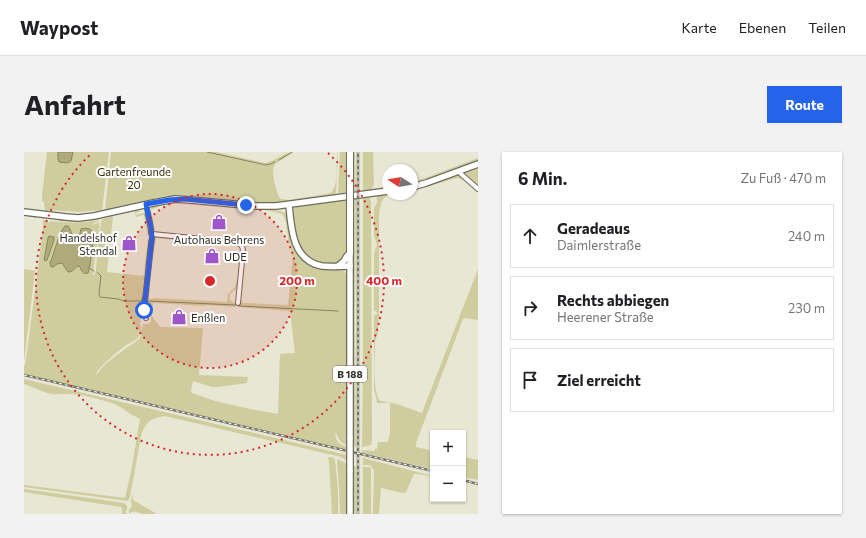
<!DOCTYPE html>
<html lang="de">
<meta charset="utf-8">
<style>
:root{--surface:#fff;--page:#f2f2f2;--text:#202124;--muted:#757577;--line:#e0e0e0;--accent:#2563eb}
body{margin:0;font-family:Commissioner,sans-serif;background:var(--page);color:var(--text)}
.controls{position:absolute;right:12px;bottom:12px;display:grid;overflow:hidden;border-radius:0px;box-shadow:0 1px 3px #0004}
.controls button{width:36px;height:36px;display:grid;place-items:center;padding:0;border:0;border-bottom:1px solid var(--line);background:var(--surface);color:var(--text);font:20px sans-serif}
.compass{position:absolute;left:358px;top:12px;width:36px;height:36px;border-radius:50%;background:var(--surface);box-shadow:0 1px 3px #0004;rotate:281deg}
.stop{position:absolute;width:12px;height:12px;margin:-9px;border:3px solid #2563eb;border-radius:50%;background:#fff}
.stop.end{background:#2563eb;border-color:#fff;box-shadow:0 1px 4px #0008}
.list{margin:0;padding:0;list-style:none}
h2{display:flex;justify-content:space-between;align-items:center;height:52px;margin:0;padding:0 16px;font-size:17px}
h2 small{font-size:13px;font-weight:400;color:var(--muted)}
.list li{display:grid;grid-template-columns:26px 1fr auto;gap:12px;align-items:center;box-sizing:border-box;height:64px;margin:0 8px 8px;padding:0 8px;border:1px solid var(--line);border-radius:0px}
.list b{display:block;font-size:15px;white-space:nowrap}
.list p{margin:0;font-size:13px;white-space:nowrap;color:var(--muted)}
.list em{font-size:13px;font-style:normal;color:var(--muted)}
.icon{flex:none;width:22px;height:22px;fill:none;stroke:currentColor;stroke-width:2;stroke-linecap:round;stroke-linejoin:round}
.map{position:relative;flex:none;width:454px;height:362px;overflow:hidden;border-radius:0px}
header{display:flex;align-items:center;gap:24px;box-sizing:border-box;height:56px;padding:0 20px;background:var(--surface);border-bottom:1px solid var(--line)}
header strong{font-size:19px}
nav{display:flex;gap:22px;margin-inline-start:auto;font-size:14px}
.intro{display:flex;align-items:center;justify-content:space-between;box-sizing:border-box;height:96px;padding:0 24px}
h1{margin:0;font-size:28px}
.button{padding:10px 18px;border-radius:0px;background:var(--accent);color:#fff;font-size:14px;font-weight:700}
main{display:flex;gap:24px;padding:0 24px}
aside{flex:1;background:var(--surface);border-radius:0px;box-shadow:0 1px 3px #0004}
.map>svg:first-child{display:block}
</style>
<header>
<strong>Waypost</strong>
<nav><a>Karte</a><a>Ebenen</a><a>Teilen</a></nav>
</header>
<div class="intro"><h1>Anfahrt</h1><a class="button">Route</a></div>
<main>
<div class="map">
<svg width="454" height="362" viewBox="0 0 454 362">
<rect width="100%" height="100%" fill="#e8e7d4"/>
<!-- green -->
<g fill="#cfcc9e" fill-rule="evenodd">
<path d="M23,0H85L78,58L54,60L27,58L21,59L20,50L18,49V44Z"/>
<path d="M87,0H192L241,11C252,9 259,0 270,0L251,12C246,22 252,35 255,45L257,47L265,48L307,41C316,31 311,12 314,0L312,40L311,43L293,44L286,47L269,49L241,51L152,43L137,45L81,58Z"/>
<path d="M316,0H324L323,40L315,42L314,40Z"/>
<path d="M328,0H331L332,39L329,40Z"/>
<path d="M339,0H349L350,32L347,39L339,38Z"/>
<path d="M454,6V8L451,9L388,31V30L406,24Z"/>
<path d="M454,14V35L443,25L439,19Z"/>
<path d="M431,22L437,24L454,39V40L440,28L433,26L388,39V37Z"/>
<path d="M364,41V42H370C357,44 357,51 355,63V164L354,180L351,190V194C351,208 348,238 356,249L373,252L398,261L454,117V168L441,166L439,167L392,291V295L409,299V317L338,301V298L350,299L351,297H353L354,290H364L365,284H366V251H353L352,245L350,238V164L354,161L350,158V104L351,98L353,93L350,83V56L353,51V43Z"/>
<path d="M343,44L345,45L347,50L348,288L347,293L338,295L339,222V45Z"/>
<path d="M332,45L331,166L332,295L329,294V283H328L329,108L328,83L329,46Z"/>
<path d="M323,46C323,60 327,93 321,104C317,110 312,112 305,112C281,112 273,94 270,73C269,69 267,63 269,58C271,55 274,54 277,54Z"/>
<path d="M158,49C172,50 254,55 261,61C268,68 266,84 270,93C271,98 275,102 278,106L319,118L321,120L323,125L324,282H323V293C317,291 314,288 313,282L311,281C312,290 315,292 323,295V298L0,222V213H1L3,200L19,77V68H22L25,71L27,69C44,71 59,71 76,68L73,70L69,71V73L76,70L69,123L70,124L72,118L74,89L78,67L89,64L83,120L119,124L121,119L120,118L124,87L126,88L123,114H122V118H123L116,173H117C117,177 117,182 114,186C111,189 105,191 101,194C93,200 75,215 71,223L73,222C82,208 103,197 116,186L119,172H125L127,169V164L123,158L128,157V164L136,175L179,176L175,223L224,225L223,231L194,235H188L169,229L167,239L168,241L191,249L226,257L254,262L256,202L271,201L266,159L214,155L215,149H218L219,151L264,153L269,104L265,92L262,71L260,65L258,62L242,58L166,51H151L138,53L127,58L131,79L145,81L144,82C139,81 133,82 129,78C128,70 123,60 129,54ZM44,74C49,78 47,86 53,87L55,86L57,80L67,77L69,80L70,84L66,113L63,122C58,122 58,118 56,114H54L49,119L42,117L38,111H26L35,86ZM25,84L28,95L21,109L20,107L24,86Z"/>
<path d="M111,59H116L112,61V63L120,61L121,62L125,73L126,83L124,84L120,63L112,65Z"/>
<path d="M76,65V67C63,70 49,70 36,69V67Z"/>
<path d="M133,85L187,90L188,92L133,86L132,87L129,104L128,103L130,88V86Z"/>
<path d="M0,117L11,119L0,210Z"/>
<path d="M212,130H214V135C210,139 204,141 206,148L212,152L211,155L182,153L181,154L129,151V154L122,153L125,136H126L125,144V147L132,146L203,150L204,142L211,135Z"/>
<path d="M0,227L323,303V309L317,305L313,304L141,264C126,266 121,271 117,284L106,345L104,349L0,335V333L101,346L107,320L116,267L115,266C105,263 98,254 88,251C74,247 59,242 45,242C40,241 34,243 29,242C19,241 10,235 0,232Z"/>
<path d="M304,305L310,306L311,308L314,338V362H308L305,310Z"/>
<path d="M439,305L454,308V328L439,325Z"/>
<path d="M339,306L409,324V325L395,322H390L382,340L379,341L357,336L355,362H349L350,318L346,313H339Z"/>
<path d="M314,307L323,312L324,362H316L315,335L313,310Z"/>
<path d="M329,314H332V362H328Z"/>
<path d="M339,315H346L347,317V362H339Z"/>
<path d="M0,337L100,351L103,354V358H102V360L103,362H98V356L97,355L0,340Z"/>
<path d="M109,341V348L133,362C129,362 124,362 119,362C112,361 111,357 105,362V358L108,354L107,349Z"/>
</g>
<!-- water -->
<g fill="#afab7a" stroke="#888560">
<path d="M34,0H49L47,9L44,11L35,10L34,7Z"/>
<path d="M41,74H44C48,78 47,86 53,87L55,85L57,77C64,75 69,77 70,84L66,113L64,121C58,123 58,118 55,114H54C50,117 49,120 44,120L38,111L33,112L29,115H27L26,111C30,102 35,80 41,74Z"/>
<path d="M25,84L30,85V88L23,108L21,109L20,108L24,86Z"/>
</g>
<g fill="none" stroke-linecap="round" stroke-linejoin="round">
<!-- stream -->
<g stroke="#888560" stroke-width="1">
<path d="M183,0L242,13L246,12L251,10"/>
<path d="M255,8L268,0"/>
<path d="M121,62L124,73L125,83"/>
<path d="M0,63L11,65"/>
<path d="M20,65L33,67"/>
<path d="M36,68L52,69"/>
<path d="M59,68L66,67"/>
<path d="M122,114L125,88"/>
<path d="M65,116L70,119"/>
<path d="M73,120L77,124L75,142L76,145L94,147L100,149H118"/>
<path d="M117,149L119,144L122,118"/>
<path d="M123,149L211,153"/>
<path d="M215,154L314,159"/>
</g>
<!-- minor casing -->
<g stroke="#6d6c5b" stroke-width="6">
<g id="minor">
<path d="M435,19L437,22L454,37"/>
<path d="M122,52L126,71L128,85L120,158L122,166"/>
<path d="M128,82L209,90C215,91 219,92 219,99L214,151"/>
</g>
</g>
<!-- major casing -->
<g stroke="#6d6c5b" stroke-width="8">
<g id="major">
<path d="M388,35L402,31L454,12"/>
<path d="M265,53C267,77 269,109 298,114C307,115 317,114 326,114"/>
<path d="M0,60L42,65L54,66L70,64L129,51L151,47L166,48L233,54H252L364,39"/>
<path d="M314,114L320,109L323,104L326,101"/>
<path d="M326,287V101"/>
<path d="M326,362V318"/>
</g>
</g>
<!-- highway casing -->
<g stroke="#6d6c5b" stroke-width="8">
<g id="highway">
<path d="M326,36V0"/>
<path d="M326,53V101"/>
</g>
</g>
<!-- minor -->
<use href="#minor" stroke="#fff" stroke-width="4"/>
<!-- major -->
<use href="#major" stroke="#fff" stroke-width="5.5"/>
<!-- highway -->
<use href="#highway" stroke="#fff" stroke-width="6"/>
<!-- rail casing -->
<g stroke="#77766a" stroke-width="2.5">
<g id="rail">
<path d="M0,223L409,319"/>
<path d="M439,328L454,332"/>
<path d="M334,362V0"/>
</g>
</g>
<!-- rail -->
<use href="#rail" stroke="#fff" stroke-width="1" stroke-dasharray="3" stroke-linecap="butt"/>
<!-- major-bridge casing -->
<g stroke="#6d6c5b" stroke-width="8" stroke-linecap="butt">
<path id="major-bridge" d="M326,287V318"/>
</g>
<!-- highway-bridge casing -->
<g stroke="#6d6c5b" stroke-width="8" stroke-linecap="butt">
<path id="highway-bridge" d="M326,36V53"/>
</g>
<!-- major-bridge -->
<use href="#major-bridge" stroke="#fff" stroke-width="5.5"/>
<!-- highway-bridge -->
<use href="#highway-bridge" stroke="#fff" stroke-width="6"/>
</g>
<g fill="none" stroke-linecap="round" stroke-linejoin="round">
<!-- route -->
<path stroke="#2563eb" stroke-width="5" d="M120,158L128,85L127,76L122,52L145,48L160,47L222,53"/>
</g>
<!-- distance rings -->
<circle cx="186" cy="129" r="87" fill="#d62828" fill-opacity=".12"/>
<g fill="none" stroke="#d62828" stroke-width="2" stroke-dasharray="2 4">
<circle cx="186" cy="129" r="87"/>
<path d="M304 1A174 174 0 1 1 68 1"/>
</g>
<!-- icons -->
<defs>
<g id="shop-bare" transform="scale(1.2)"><path d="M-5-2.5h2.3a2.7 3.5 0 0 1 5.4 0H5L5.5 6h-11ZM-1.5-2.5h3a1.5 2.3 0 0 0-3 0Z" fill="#9e56ca" stroke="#fff" stroke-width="2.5" paint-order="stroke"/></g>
</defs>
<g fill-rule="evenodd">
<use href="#shop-bare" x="195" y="70"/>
<use href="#shop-bare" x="105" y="91"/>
<use href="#shop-bare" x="188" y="104"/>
<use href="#shop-bare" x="155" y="165"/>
</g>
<g text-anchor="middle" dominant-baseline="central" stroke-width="4" stroke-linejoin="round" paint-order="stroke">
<!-- shield labels -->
<rect fill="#fff" stroke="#6c6b66" stroke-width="1" x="309" y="214" width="34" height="16" rx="3"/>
<g font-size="10" font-weight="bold" fill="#2d2c25">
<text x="326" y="222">B 188</text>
</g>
<!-- park labels -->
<g font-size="11" fill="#322e05" stroke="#fff">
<text x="110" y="19">Gartenfreunde<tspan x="110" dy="13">20</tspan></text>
</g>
<!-- poi labels -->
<g font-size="11" fill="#2d2c25" stroke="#fff" text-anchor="start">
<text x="93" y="85" text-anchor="end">Handelshof<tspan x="93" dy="13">Stendal</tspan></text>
<text x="195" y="87" text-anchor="middle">Autohaus Behrens</text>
<text x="200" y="104">UDE</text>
<text x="167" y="165">Enßlen</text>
</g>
</g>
<circle cx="186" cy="129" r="6" fill="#d62828" stroke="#fff" stroke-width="2"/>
<g font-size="12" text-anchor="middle" font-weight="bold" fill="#d62828" stroke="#fff" stroke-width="4" stroke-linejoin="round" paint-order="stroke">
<text x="273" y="133">200 m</text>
<text x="360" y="133">400 m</text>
</g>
</svg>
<div class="controls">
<button>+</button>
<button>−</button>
</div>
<svg class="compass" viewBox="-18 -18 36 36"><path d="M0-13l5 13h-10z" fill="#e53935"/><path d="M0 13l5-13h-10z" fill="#757577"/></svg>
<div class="stop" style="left:120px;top:158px"></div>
<div class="stop end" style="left:222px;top:53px"></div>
</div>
<aside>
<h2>6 Min.<small>Zu Fuß · 470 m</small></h2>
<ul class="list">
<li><svg class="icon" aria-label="ahead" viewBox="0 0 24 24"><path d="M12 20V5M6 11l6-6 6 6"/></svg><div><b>Geradeaus</b><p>Daimlerstraße</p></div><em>240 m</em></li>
<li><svg class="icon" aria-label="right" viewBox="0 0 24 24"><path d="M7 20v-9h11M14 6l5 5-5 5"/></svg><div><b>Rechts abbiegen</b><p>Heerener Straße</p></div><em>230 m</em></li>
<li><svg class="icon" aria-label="arrive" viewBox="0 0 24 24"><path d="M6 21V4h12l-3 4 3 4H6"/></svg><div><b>Ziel erreicht</b></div></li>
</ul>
</aside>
</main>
